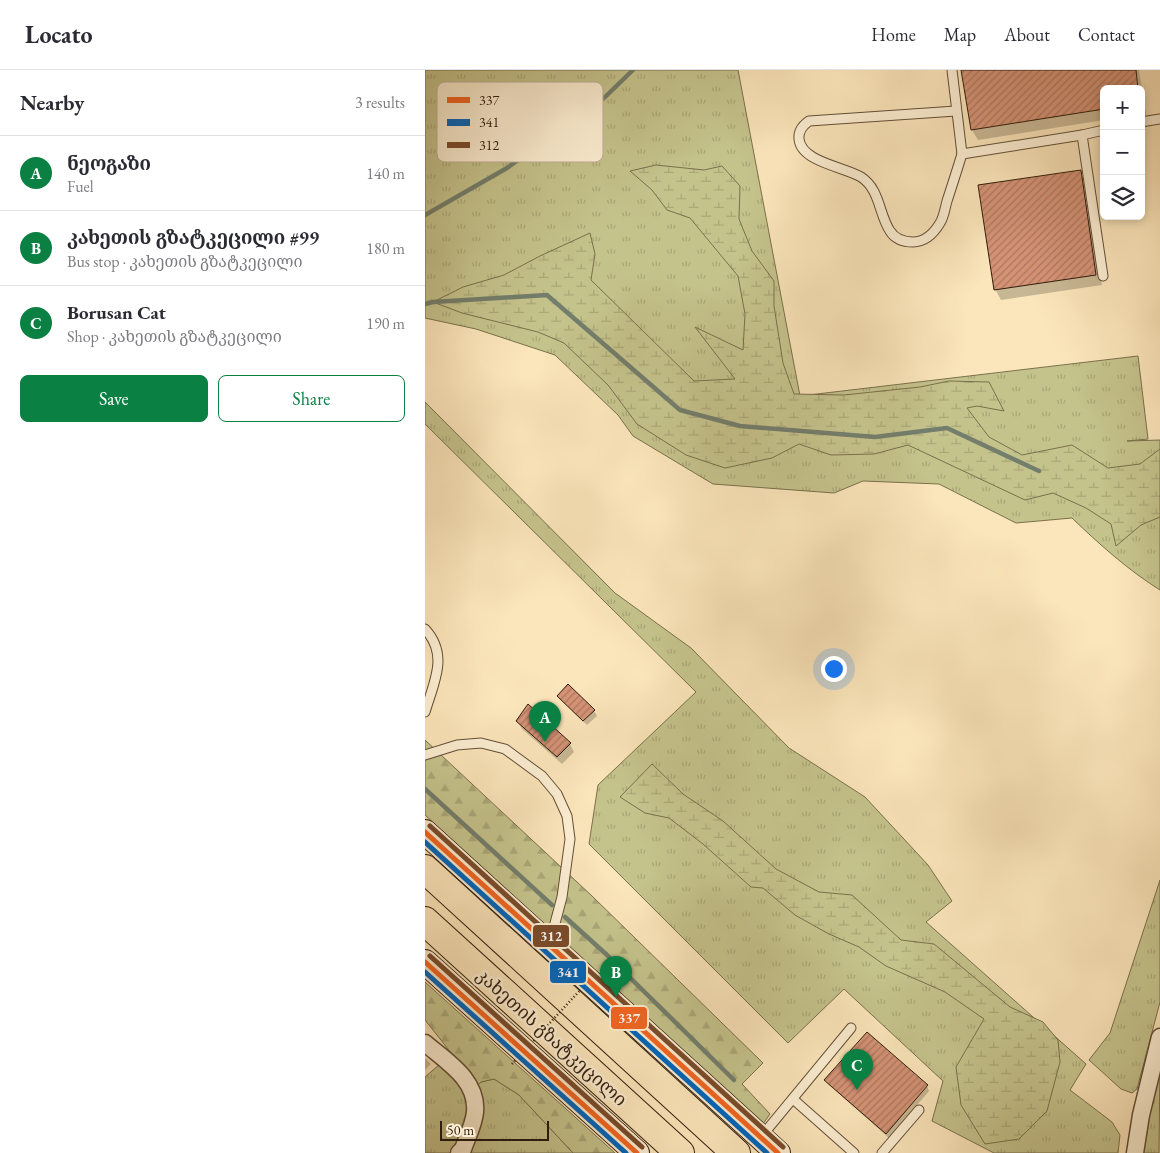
<!DOCTYPE html>
<meta charset="utf-8">
<style>
:root{--surface:#fff;--page:#f2f2f3;--text:#2b2b33;--muted:#7c7c81;--line:#e1e1e2;--accent:#0b8043}
body{margin:0;font-family:"EB Garamond","Noto Serif Georgian",serif;background:var(--page);color:var(--text)}
.controls{position:absolute;right:15px;top:15px;display:grid;overflow:hidden;border-radius:8px;box-shadow:0 2px 8px #0003}
.controls button{width:45px;height:45px;display:grid;place-items:center;padding:0;border:0;border-bottom:1px solid var(--line);background:var(--surface);color:var(--text);font:25px sans-serif}
.scale{position:absolute;left:15px;bottom:12px;width:109px;box-sizing:border-box;padding-left:5px;border:2px solid #301d0c;border-top:0;font-size:14px;line-height:18px;white-space:nowrap;color:#301d0c;-webkit-text-stroke:4px #fceed2;paint-order:stroke}
.you{position:absolute;left:408px;top:598px;width:18px;height:18px;margin:-12px;border:4px solid #fff;border-radius:50%;background:#1a73e8;box-shadow:0 0 0 8px #1a73e833}
.badge{display:grid;place-items:center;width:32px;height:32px;border-radius:50%;background:var(--accent);color:#fff;font-size:16px;font-weight:700}
.pin{position:absolute;translate:-50% -41px;filter:drop-shadow(0 1px 2px #0008)}
.pin::after{content:'';position:absolute;top:26px;width:18px;height:15px;background:inherit;clip-path:polygon(0 0,100% 0,50% 100%)}
.list{margin:0;padding:0;list-style:none}
h2{display:flex;justify-content:space-between;align-items:center;height:65px;margin:0;padding:0 20px;font-size:21px}
h2 small{font-size:16px;font-weight:400;color:var(--muted)}
.list li{display:grid;grid-template-columns:32px 1fr auto;gap:15px;align-items:center;box-sizing:border-box;height:75px;padding:0 20px;border-top:1px solid var(--line)}
.list b{display:block;font-size:19px;white-space:nowrap}
.list p{margin:0;font-size:16px;white-space:nowrap;color:var(--muted)}
.list em{font-size:16px;font-style:normal;color:var(--muted)}
.actions{display:flex;gap:10px;padding:15px 20px}
.actions a{flex:1;padding:11px 0;border:1px solid var(--accent);border-radius:8px;text-align:center;font-size:18px;color:var(--accent)}
.actions .main{background:var(--accent);color:#fff}
.icon{flex:none;width:28px;height:28px;fill:none;stroke:currentColor;stroke-width:2;stroke-linecap:round;stroke-linejoin:round}
.map{position:relative;flex:none;width:735px;height:1083px;overflow:hidden}
header{display:flex;align-items:center;gap:30px;box-sizing:border-box;height:70px;padding:0 25px;background:var(--surface);border-bottom:1px solid var(--line)}
header strong{font-size:24px}
nav{display:flex;gap:28px;margin-inline-start:auto;font-size:18px}
main{display:flex}
aside{flex:1;background:var(--surface)}
.map>svg:first-child{display:block}
</style>
<header>
<strong>Locato</strong>
<nav><a>Home</a><a>Map</a><a>About</a><a>Contact</a></nav>
</header>
<main>
<aside>
<h2>Nearby<small>3 results</small></h2>
<ul class="list">
<li><span class="badge">A</span><div><b>ნეოგაზი</b><p>Fuel</p></div><em>140 m</em></li>
<li><span class="badge">B</span><div><b>კახეთის გზატკეცილი #99</b><p>Bus stop · კახეთის გზატკეცილი</p></div><em>180 m</em></li>
<li><span class="badge">C</span><div><b>Borusan Cat</b><p>Shop · კახეთის გზატკეცილი</p></div><em>190 m</em></li>
</ul>
<div class="actions"><a class="main">Save</a><a>Share</a></div>
</aside>
<div class="map">
<svg width="735" height="1083" viewBox="0 0 735 1083">
<defs>
<pattern id="grass-tufts" width="24" height="20" patternUnits="userSpaceOnUse" patternTransform="scale(1.25)"><rect width="24" height="20" fill="#c5c38c"/><path d="M3 7l-1-3M5 7V3M7 7l1-3M15 17l-1-3M17 17v-4M19 17l1-3" fill="none" stroke="#aaa778"/></pattern>
<pattern id="forest-firs" width="22" height="20" patternUnits="userSpaceOnUse" patternTransform="scale(1.25)"><rect width="22" height="20" fill="#c5c38c"/><path d="M5 1l3.5 6h-7zM16 11l3.5 6h-7z" fill="#aaa778"/></pattern>
<pattern id="wetland-marsh" width="20" height="14" patternUnits="userSpaceOnUse" patternTransform="scale(1.25)"><rect width="20" height="14" fill="#c5c38c"/><path d="M1 5h8M5 5V1M11 12h8M15 12V8" fill="none" stroke="#aaa778"/></pattern>
<pattern id="building-hatch" width="6" height="6" patternUnits="userSpaceOnUse" patternTransform="scale(1.25)"><rect width="6" height="6" fill="#d59376"/><path d="M-1 1l2-2M0 6l6-6M5 7l2-2" fill="none" stroke="#ad775f"/></pattern>
</defs>
<rect width="100%" height="100%" fill="#fbe5ba"/>
<filter id="stains"><feTurbulence type="fractalNoise" baseFrequency=".004" numOctaves="4"/><feColorMatrix values="0 0 0 0 .2 0 0 0 0 .09 0 0 0 0 .02 0 0 0 .5 -.17"/></filter>
<radialGradient id="worn" r=".72"><stop offset=".6" stop-color="#630" stop-opacity="0"/><stop offset="1" stop-color="#630" stop-opacity=".3"/></radialGradient>
<!-- grass -->
<g fill="url(#grass-tufts)" stroke="#7a704c">
<path d="M0,0H313L375,326L713,286L723,369L702,371L735,370V520C703,500 674,474 647,448L591,453L514,414L438,411L409,423L288,414L208,366L193,345L130,285L51,259L0,248Z"/>
<path d="M0,332L190,523L266,578L364,678L440,727L503,795L527,831L501,852L661,994L645,1020L687,1052L695,1065L693,1083H569L507,1051L518,1011L419,919L363,973L164,774L173,715L271,622L0,354Z"/>
<path d="M735,810V932L712,1019L707,1023L696,1019L664,990L685,963Z"/>
<path d="M735,989L734,1083H715Z"/>
<path d="M15,994C37,1014 48,1029 38,1059C35,1069 33,1076 25,1083H0V1007Z"/>
<path d="M69,1009L94,1025L148,1083H41L52,1016L56,1012Z"/>
</g>
<!-- forest -->
<g fill="url(#forest-firs)" stroke="#7a704c">
<path d="M0,670L167,826L338,993L317,1014L345,1044L338,1054L0,745Z"/>
<path d="M0,912L190,1083H148L94,1025L69,1009L56,1012L52,1016L42,998L27,984L0,950Z"/>
</g>
<!-- wetland -->
<g fill="url(#wetland-marsh)" stroke="#7a704c">
<path d="M231,95L279,100L297,96L315,116L314,149L327,181L349,211V236L358,293L369,324L419,325L495,317L524,311L564,312L579,341L552,336L542,338L564,367L597,385L647,375L683,398L715,394L735,379V447L716,455L691,476L686,454L661,438L628,423L600,430L483,375L449,384L406,385L374,374L347,388L300,398L261,385L212,354L183,315L139,273L113,262L37,243L8,232L38,217L79,205L115,186L165,163L170,184L166,210L269,311L310,309L270,257L318,280L320,244L313,206L265,148L242,140L227,120L205,101Z"/>
<path d="M227,694L258,724L298,751L351,799L394,822L427,825L476,870L509,874L585,937L618,952L633,970L635,992L622,1041L594,1069L560,1074L536,1035L531,997L559,949L520,922L461,896L434,877L404,864L370,845L338,818L326,817L278,774L244,748L220,743L195,727Z"/>
</g>
<!-- shadow -->
<g fill="#0003">
<path d="M538,0H714L721,44H716V19H679V50L553,70L547,60Z"/>
<path d="M655,102L661,112L677,215L576,230L570,219Z"/>
<path d="M143,616L169,641L172,646L162,655L137,631L134,626Z"/>
<path d="M93,652L145,674L149,682L137,694L97,659Z"/>
<path d="M0,988L6,994L0,1000Z"/>
<path d="M401,1010L502,1016L504,1021L464,1068L404,1015Z"/>
</g>
<g fill="none" stroke-linecap="round" stroke-linejoin="round">
<!-- stream -->
<g stroke="#737e6c" stroke-width="4.5">
<path d="M0,145L82,98L179,28L208,0"/>
<path d="M0,234L8,232L122,225L255,340L315,356L450,367L522,358L614,401"/>
<path d="M0,719L127,835"/>
<path d="M140,847L182,885L309,1010"/>
</g>
</g>
<!-- building -->
<g fill="url(#building-hatch)" stroke="#301d0c">
<path d="M536,0H711L713,19H679V39L546,60Z"/>
<path d="M656,100L671,205L569,220L553,115Z"/>
<path d="M143,614L170,640L158,651L132,626Z"/>
<path d="M103,634L146,673L132,687L91,651Z"/>
<path d="M442,962L503,1015L461,1064L399,1010Z"/>
</g>
<g fill="none" stroke-linecap="round" stroke-linejoin="round">
<!-- lane casing -->
<g stroke="#634f38" stroke-width="11">
<g id="lane">
<path d="M527,0L537,84L657,65L679,60"/>
<path d="M531,41L384,51C377,56 373,61 374,69C376,92 420,97 436,107C455,119 454,145 465,161C470,169 479,172 488,172C500,172 509,163 515,153C519,147 520,138 522,131C527,116 532,100 537,84"/>
<path d="M716,52L735,49"/>
<path d="M657,65L678,206"/>
<path d="M0,559C24,585 9,612 0,642"/>
<path d="M0,685L32,675L56,673L80,679L117,706L132,724L142,746L145,769L137,827L129,857L133,875"/>
<path d="M368,1029L429,1083"/>
<path d="M336,1067L426,958"/>
<path d="M457,1083L494,1040"/>
</g>
</g>
<!-- street casing -->
<g stroke="#634f38" stroke-width="19">
<g id="street">
<path d="M0,973C21,991 53,1010 50,1042C49,1054 42,1068 38,1079L34,1083"/>
<path d="M710,1083L716,1045L735,967"/>
</g>
</g>
<!-- secondary casing -->
<g stroke="#301d0c" stroke-width="26">
<g id="secondary">
<path d="M0,762L353,1083"/>
<path d="M0,892L212,1083"/>
</g>
</g>
<!-- highway casing -->
<g stroke="#301d0c" stroke-width="30">
<g id="highway">
<path d="M0,799L311,1083"/>
<path d="M0,851L255,1083"/>
</g>
</g>
<!-- lane -->
<use href="#lane" stroke="#fceed2" stroke-width="9"/>
<!-- street -->
<use href="#street" stroke="#fceed2" stroke-width="16"/>
<!-- secondary -->
<use href="#secondary" stroke="#fceed2" stroke-width="24"/>
<!-- highway -->
<use href="#highway" stroke="#fbe5ba" stroke-width="28"/>
<!-- path-bridge -->
<path stroke="#301d0c" stroke-width="2.5" stroke-dasharray="1 2.5" stroke-linecap="butt" d="M87,994L170,904"/>
<!-- bus-1 casing -->
<g stroke="#fceed2" stroke-width="9">
<g id="bus-1">
<path d="M0,762L353,1083"/>
<path d="M0,892L212,1083"/>
</g>
</g>
<!-- bus-2 casing -->
<g stroke="#fceed2" stroke-width="9">
<g id="bus-2">
<path d="M0,772L342,1083"/>
<path d="M0,902L201,1083"/>
</g>
</g>
<!-- bus-3 casing -->
<g stroke="#fceed2" stroke-width="9">
<g id="bus-3">
<path d="M5,756L358,1077"/>
<path d="M5,886L217,1077"/>
</g>
</g>
<!-- bus-1 -->
<use href="#bus-1" stroke="#f26522" stroke-width="5"/>
<!-- bus-2 -->
<use href="#bus-2" stroke="#0065bd" stroke-width="5"/>
<!-- bus-3 -->
<use href="#bus-3" stroke="#7a4b2a" stroke-width="5"/>
</g>
<g text-anchor="middle" dominant-baseline="central" stroke-width="5" stroke-linejoin="round" paint-order="stroke">
<!-- street labels -->
<g font-size="18" fill="#301d0c" stroke="#fceed2">
<text transform="translate(127 967) rotate(42)">კახეთის გზატკეცილი</text>
</g>
</g>
<!-- legend -->
<rect x="12" y="12" width="166" height="80" rx="8" fill="#fceed2" stroke="#bfaf97" stroke-width="1"/>
<rect x="22" y="27" width="23" height="6" fill="#f26522"/>
<rect x="22" y="49" width="23" height="7" fill="#0065bd"/>
<rect x="22" y="72" width="23" height="6" fill="#7a4b2a"/>
<g font-size="14" fill="#301d0c">
<text x="54" y="35">337</text>
<text x="54" y="57">341</text>
<text x="54" y="80">312</text>
</g>
<g stroke="#fceed2" stroke-width="2">
<rect x="107" y="854" width="38" height="24" rx="5" fill="#7a4b2a"/>
<rect x="124" y="890" width="38" height="24" rx="5" fill="#0065bd"/>
<rect x="185" y="936" width="38" height="24" rx="5" fill="#f26522"/>
</g>
<g font-size="14" text-anchor="middle" font-weight="bold" fill="#fff">
<text x="126" y="871">312</text>
<text x="143" y="907">341</text>
<text x="204" y="953">337</text>
</g>
<rect width="100%" height="100%" filter="url(#stains)"/>
<rect width="100%" height="100%" fill="url(#worn)"/>
</svg>
<div class="controls">
<button>+</button>
<button>−</button>
<button><svg class="icon" aria-label="layers" viewBox="0 0 24 24"><path d="M12 4l9 5-9 5-9-5zM3 14l9 5 9-5"/></svg></button>
</div>
<div class="scale">50 m</div>
<div class="you"></div>
<div class="pin badge" style="left:120px;top:672px">A</div>
<div class="pin badge" style="left:191px;top:927px">B</div>
<div class="pin badge" style="left:432px;top:1020px">C</div>
</div>
</main>
